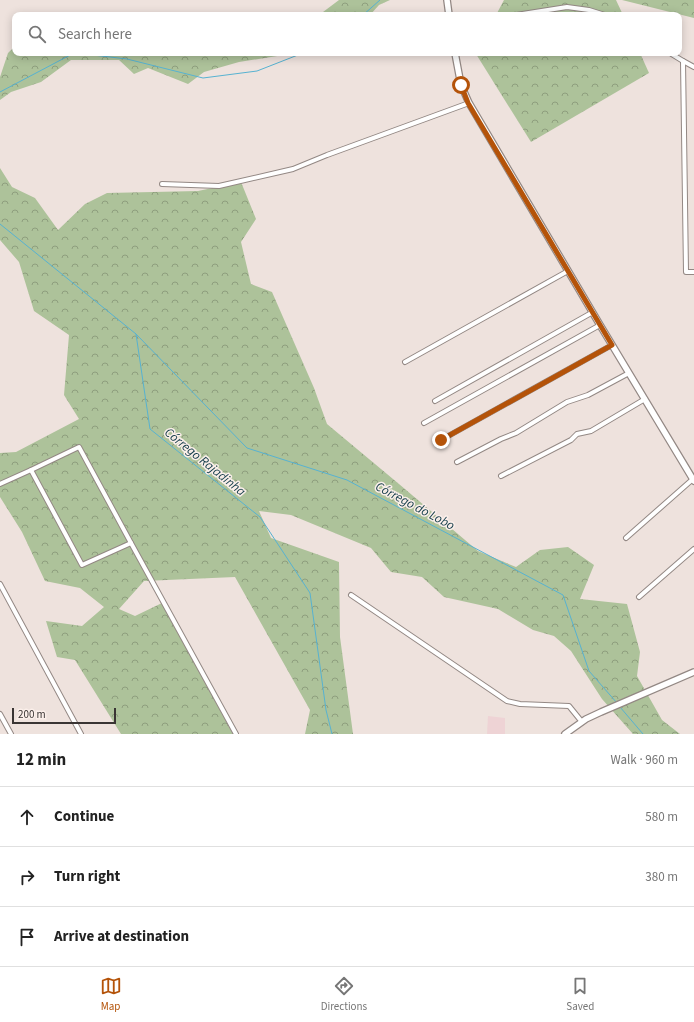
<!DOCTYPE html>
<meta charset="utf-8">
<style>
:root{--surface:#fff;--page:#f2f2f2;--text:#222;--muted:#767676;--line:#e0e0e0;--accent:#b45309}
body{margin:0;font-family:"Source Sans 3",sans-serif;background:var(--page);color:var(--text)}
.scale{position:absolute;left:12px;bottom:10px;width:104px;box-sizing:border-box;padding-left:4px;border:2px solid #393433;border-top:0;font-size:11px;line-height:14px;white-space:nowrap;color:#393433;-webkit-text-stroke:3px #fbefea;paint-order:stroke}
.stop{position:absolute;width:12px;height:12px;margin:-9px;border:3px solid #b45309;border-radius:50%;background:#fff}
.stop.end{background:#b45309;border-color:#fff;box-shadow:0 1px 4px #0008}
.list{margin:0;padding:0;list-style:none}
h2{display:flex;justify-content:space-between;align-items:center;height:52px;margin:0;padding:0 16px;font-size:17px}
h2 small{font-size:13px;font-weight:400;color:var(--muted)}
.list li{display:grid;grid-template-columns:26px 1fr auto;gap:12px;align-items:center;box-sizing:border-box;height:60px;padding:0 16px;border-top:1px solid var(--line)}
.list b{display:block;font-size:15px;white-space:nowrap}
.list em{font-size:13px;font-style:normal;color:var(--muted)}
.icon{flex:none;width:22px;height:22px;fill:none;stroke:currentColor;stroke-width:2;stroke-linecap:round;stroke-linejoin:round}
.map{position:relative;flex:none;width:694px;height:734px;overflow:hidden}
.search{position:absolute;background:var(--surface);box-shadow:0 2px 10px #0003;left:12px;right:12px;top:12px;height:44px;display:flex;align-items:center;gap:10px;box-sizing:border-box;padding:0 14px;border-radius:8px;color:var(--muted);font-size:15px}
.sheet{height:232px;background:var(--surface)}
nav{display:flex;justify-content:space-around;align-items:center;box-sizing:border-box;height:56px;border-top:1px solid var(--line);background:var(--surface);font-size:11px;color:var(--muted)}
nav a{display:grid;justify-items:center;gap:2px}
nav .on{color:var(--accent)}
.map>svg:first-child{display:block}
</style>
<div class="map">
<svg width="694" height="734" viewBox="0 0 694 734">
<defs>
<pattern id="forest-crowns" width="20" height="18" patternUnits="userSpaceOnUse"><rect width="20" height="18" fill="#adc29a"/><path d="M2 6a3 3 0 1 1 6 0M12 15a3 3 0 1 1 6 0" fill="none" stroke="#8e9e7e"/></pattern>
</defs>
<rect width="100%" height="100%" fill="#eee2dd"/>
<!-- education -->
<path fill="#eed3d5" d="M488,716L505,718V734H487Z"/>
<!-- forest -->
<g fill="url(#forest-crowns)">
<path d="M339,0H390L379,5L370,15H319Z"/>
<path d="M504,0H616L623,15H496Z"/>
<path d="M622,0H694V18Z"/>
<path d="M15,46V53H296L239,62L204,72L188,84L148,68L134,74L119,60H71L41,82L11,92L0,100V77L8,53Z"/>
<path d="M477,53H640L649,73L531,142L476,54Z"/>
<path d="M0,168L12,187L35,198L58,230L85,204L107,193L198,191L241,182L256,219L241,242L251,284L272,292L314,388L327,424L399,484L478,551L516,567L540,550L568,547L594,565L580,599L627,604L640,652L637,676L662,720L680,734H633L602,699L571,651L554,636L533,630L498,609L444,597L422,577L391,572L371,548L291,515L259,511L271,538L339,562L340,637L353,734H305L310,710L235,577L144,581L119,609L135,616L162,603L233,734H121L75,660L57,657L46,621L82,626L104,607L80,588L45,581L22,532L0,497V453L16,452L79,419L64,395L69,335L34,311L19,262L0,240Z"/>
</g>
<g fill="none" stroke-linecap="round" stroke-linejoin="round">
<!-- stream -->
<g stroke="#57b2d1" stroke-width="1">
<path d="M363,15L380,0"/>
<path d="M76,53L127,59L203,78L257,71L303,53"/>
<path d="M0,92L74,53"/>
<path d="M0,224L136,334L150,429L260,517L310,593L326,710L332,734"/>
<path d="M136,334L247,448L347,480L563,595L589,671L617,703"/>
<path d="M620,707L643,734"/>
</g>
<!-- street casing -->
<g stroke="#938884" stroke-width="6">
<g id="street">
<path d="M516,15L567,7L589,10L605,15"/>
<path d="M670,53L683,61L686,272H694"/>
<path d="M683,61L694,67"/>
<path d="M162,184L219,186L293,169L327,155L469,103"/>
<path d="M405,362L568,271"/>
<path d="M435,401L593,312"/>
<path d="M424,423L600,325"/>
<path d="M441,440L612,345"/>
<path d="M457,462L501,439L516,433L567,402L588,395L629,373"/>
<path d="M31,470L82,565L131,543"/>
<path d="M501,476L571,440L577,434L591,431L645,399"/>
<path d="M0,484L31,470L79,447L131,543L236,734"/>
<path d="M626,538L693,479"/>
<path d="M0,584L81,734"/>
<path d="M351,595L507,701L520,704L569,706L582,722"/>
<path d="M639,597L694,549"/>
<path d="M0,714L11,734"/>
</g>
</g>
<!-- secondary casing -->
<g stroke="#938884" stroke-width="8">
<g id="secondary">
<path d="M447,0L449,15"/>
<path d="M455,53L461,85L469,103L600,325L694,481"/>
<path d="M565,734L586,719L601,712L694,672"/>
</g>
</g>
<!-- street -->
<use href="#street" stroke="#fff" stroke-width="4"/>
<!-- secondary -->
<use href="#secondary" stroke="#fff" stroke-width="5.5"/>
</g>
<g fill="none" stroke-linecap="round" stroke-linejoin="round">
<!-- route -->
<path stroke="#b45309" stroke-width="5" d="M441,440L612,345L468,103L461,85"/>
</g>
<g text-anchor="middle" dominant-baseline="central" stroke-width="3" stroke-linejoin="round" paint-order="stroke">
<!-- water labels -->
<g font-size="13" font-style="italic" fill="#123c49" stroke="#fbefea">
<text transform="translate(205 462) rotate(39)">Córrego Rajadinha</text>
<text transform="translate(415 506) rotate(28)">Córrego do Lobo</text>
</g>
</g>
</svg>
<div class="scale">200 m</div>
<div class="stop" style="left:461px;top:85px"></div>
<div class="stop end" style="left:441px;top:440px"></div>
<div class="search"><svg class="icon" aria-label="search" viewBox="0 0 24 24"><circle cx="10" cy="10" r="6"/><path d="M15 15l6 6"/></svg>Search here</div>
</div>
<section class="sheet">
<h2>12 min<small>Walk · 960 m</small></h2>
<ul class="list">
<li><svg class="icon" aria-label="ahead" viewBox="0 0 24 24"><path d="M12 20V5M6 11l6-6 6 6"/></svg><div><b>Continue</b></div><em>580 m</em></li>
<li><svg class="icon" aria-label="right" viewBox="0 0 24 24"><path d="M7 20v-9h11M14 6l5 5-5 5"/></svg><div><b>Turn right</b></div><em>380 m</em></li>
<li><svg class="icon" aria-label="arrive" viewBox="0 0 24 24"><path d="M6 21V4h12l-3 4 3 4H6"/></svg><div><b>Arrive at destination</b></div></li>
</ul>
</section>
<nav>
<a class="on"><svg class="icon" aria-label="map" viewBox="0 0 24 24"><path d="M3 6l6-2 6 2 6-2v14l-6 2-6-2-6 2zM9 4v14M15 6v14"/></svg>Map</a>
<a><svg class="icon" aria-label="directions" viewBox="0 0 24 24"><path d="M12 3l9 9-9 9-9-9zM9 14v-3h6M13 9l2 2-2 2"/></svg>Directions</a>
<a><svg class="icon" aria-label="saved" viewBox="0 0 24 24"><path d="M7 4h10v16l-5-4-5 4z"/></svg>Saved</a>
</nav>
